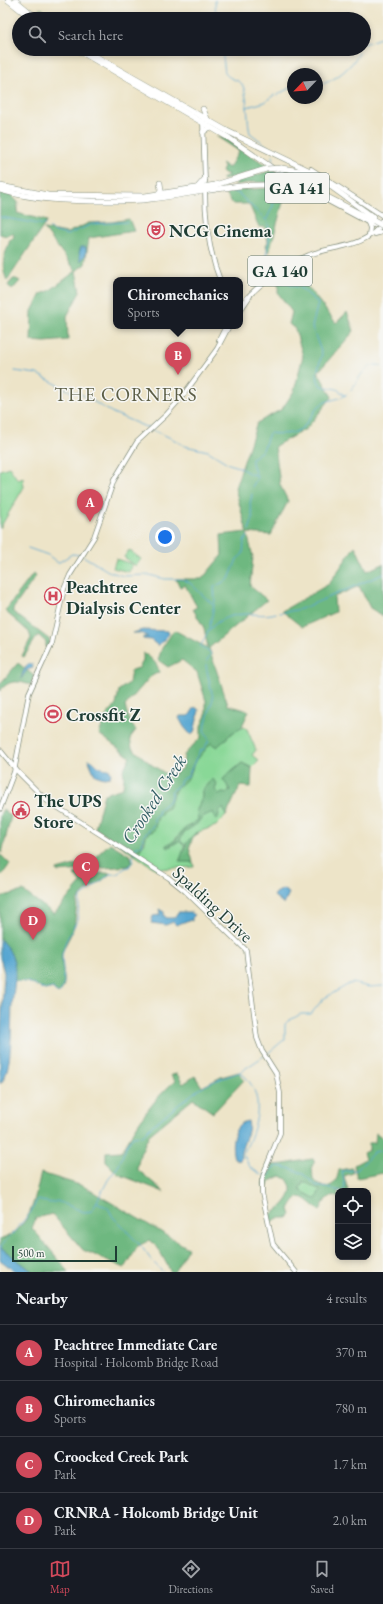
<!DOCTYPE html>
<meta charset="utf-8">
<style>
:root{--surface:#171b24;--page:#242831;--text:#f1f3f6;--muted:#9ea1a6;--line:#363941;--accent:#d1495b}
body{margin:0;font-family:"EB Garamond",serif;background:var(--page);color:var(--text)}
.controls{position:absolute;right:12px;bottom:12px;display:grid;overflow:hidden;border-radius:8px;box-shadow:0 2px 6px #0003}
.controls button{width:36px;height:36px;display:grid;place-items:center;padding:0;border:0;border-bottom:1px solid var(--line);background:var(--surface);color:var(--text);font:20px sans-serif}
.compass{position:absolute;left:287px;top:68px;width:36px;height:36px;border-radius:50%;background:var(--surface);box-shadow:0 2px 6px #0003;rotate:245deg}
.scale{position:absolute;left:12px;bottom:10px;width:105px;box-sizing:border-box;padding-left:4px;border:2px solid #1f3d34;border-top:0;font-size:11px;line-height:14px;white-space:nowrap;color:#1f3d34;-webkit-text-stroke:3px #f6f6f2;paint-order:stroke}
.you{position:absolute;left:165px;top:537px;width:14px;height:14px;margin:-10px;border:3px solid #fff;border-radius:50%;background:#1a73e8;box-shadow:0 0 0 6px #1a73e833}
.badge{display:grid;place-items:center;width:26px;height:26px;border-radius:50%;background:var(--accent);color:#fff;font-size:13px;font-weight:700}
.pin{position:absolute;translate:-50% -33px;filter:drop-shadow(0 1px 2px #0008)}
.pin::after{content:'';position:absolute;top:21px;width:14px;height:12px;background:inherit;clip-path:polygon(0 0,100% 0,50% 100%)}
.popup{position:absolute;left:113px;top:277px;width:130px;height:52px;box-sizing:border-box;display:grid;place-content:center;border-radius:8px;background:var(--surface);filter:drop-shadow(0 1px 3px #0005);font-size:13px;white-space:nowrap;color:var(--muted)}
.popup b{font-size:15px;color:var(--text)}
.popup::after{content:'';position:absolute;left:50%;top:100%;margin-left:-8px;border:8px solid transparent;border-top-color:var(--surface)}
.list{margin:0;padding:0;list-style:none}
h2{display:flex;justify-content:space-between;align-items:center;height:52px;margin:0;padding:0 16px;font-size:17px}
h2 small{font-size:13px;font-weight:400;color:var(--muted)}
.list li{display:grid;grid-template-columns:26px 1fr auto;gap:12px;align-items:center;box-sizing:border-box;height:56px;padding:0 16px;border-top:1px solid var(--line)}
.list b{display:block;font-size:15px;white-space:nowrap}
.list p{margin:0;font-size:13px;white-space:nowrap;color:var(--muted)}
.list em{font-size:13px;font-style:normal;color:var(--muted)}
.icon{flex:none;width:22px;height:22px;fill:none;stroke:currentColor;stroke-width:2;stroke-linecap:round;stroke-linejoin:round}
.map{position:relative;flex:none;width:383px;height:1272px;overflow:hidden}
.search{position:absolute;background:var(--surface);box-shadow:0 2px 6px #0003;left:12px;right:12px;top:12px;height:44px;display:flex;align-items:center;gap:10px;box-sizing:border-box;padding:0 14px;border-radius:22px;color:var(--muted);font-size:15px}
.sheet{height:276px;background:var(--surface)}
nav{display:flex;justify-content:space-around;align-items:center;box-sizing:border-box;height:56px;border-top:1px solid var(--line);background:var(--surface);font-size:11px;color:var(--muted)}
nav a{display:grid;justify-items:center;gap:2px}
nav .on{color:var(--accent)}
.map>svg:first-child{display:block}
</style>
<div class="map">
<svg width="383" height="1272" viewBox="0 0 383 1272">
<rect width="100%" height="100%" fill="#f6f6f2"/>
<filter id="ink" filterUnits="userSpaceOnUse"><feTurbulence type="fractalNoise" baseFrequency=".025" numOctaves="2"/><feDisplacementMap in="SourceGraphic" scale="8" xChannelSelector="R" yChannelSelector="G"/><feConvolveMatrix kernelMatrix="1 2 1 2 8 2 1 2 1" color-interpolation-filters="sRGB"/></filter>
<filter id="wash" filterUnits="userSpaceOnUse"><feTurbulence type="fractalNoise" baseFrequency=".012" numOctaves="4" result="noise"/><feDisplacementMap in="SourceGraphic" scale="16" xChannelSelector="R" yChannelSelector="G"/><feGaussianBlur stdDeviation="0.9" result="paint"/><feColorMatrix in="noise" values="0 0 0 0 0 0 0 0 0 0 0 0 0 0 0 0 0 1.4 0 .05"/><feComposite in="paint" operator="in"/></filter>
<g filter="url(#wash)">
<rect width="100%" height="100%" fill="#ede4c8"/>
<!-- green -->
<g fill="#89d897" stroke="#548a66">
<path d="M40,9H42L56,19L48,17L47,19H41L35,14L37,10Z"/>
<path d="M9,467L18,480L23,478L24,487L0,528V470Z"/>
<path d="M129,550L141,559L136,566L124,557Z"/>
<path d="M116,559L132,564L129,572L113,568Z"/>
<path d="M244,727L247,729L256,750L252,755L259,761L252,768L242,763L223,779L230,790L226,795L219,794L215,790L217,784L212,779L202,790V798L197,810L198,820L183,830L168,848L179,841L183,845L180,840L184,832L194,826L202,817L213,811L219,816L218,812L221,809H224L226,816L216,826L195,833L184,846L183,853L179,861L193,862L194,867L156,869L133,854L138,853L145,842L146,836L154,826L158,816L171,801L175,790L191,773L194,763L211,743L217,747L232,733Z"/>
<path d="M304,1181L320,1190L316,1199L299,1190Z"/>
</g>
<!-- forest -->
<g fill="#6eb880" stroke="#467a5a" fill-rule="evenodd">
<path d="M216,136L226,139L269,167L223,180V178L229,175L222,172L224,167L221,163L229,168L239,151Z"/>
<path d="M273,170L281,175L282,180L279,183L254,182L235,185L237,181Z"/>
<path d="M269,188L286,191L269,253L266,245L268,242L265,227H259L249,204H233L224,191Z"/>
<path d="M0,192L11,195L18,202L17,213L47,221L7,281C0,262 4,258 10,240L14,237L13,233L6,236L0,234Z"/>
<path d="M129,219L134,231L89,238L85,264L76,271L80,292L67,316L68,340L45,342L31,341L32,311L41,294L49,291L76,271L44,229L67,233L89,223L112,222Z"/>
<path d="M289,263L336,323L347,312L354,331L318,372L332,397L306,429L275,446L280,485L288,501L271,535L247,533L253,557L250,586L267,600L209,648L228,705L249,711L241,728L232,733L217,747L211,743L194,763L188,778L175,790L168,808L163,810L161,815L158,817L154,831L148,833L138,853L133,854L95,828L104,794L123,788L124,777L123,770L130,757L99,734L106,716L116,705L119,690L129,683L131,670L139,668L143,661V653C150,657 158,663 159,672L150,677L125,706L130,723L136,730L130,738L132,748L152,765L171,777L183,767L184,755L201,737V726L206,715V701L197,672L182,660L168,667L158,660L162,648L174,630L208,648L204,628L193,609L197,607L185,585L180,587L176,579H202L222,555L221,535L247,532L235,488L257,423L282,409L294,391L303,356L295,329L289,324L292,312L278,293L279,271Z"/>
<path d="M13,279H16L20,281L12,290L8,285Z"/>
<path d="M355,546L367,571L383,564V616L370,608L359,586L334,597L335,612L302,627L282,611L329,584Z"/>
<path d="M33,574L36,576L13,609V612L50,640L46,653V642L38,635L24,657L22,656L31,638L29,632L5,611Z"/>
<path d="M18,663L34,676L31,685C18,681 9,679 0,691V684Z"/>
<path d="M242,763L252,768L251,787L240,786L226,816L224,809H221L219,812L218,818L216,819L213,812L202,817L197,824L184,832L180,840L184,844L183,845L179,841L167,847L166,845L176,840L183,830L198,820L197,810L202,798V790L213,779L217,784L215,790L219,794L222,792L226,794L230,790L223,779Z"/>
<path d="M3,809L11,816L2,853L0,851V815Z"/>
<path d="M196,833H199L193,837L189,848L193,862H180C182,852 186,840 196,833Z"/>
<path d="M110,843L131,856L132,863L128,866L58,872L57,870L92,860Z"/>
<path d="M0,854L10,864L1,876L0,875Z"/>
<path d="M110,873C104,882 85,889 79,898C76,903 76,913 75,919C75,931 66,941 62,953C59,966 71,984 58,994L53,988L45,990L28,982L15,981L11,954L0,939V897L23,891L54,914L81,883L74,874Z"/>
<path d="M239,1072L244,1080L213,1113L193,1099L149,1135L140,1154L137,1169L164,1192L118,1174L106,1162V1152L122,1151C135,1127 153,1099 175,1081L171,1075L177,1074L183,1084L195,1076L202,1087L221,1077Z"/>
<path d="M376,1133L383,1138V1173L357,1178L354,1165L365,1159L363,1153L369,1150V1143H375Z"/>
<path d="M313,1159L315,1161L312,1166L313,1180L323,1187C334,1187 337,1181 339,1170L352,1168L353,1173L344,1176L348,1191H338V1198L333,1195L326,1199L320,1210C306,1201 300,1187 289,1209L291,1215L288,1218H278L270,1223L269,1215C278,1211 292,1199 291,1188C291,1185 288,1181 287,1179L281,1176L270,1181L268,1186L263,1187L269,1164C278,1167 301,1160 313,1159ZM303,1181L320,1190L316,1199L299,1190Z"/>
<path d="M41,1173L83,1186L188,1248L174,1272H171L158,1248L150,1240L138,1246L125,1268L83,1250L52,1214L36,1218L32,1228L69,1272H33L0,1247V1240C32,1227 33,1203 41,1173Z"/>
</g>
<!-- water -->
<g fill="#59a7d2" stroke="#3c7283">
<path d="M81,247H86V254L81,261L79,253Z"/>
<path d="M142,630L168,631L169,634L158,646L151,640L143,639V637H148L141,633H133Z"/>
<path d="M28,664H32L33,668L27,670L21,679L23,672Z"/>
<path d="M195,707L199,710L194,733L191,735L184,727L179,718L180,716H189Z"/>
<path d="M88,759C98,762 94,768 109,769L111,774L110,777L104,778L95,775Z"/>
<path d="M283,889L289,893L284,904L274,896L276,893Z"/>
<path d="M159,909L164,912V916L167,918H174L178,912H190L195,915L192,918V921L189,920L176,925L173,922L166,925L151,923L153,916L160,915Z"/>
<path d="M0,939C4,944 9,949 11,954C19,970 13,989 12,1006C11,1023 13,1073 0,1084V1045L4,973L0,957Z"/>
<path d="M248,1121C252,1133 239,1146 241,1159L239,1161L234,1158C230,1145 233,1123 248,1121Z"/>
<path d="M0,1247L33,1272H16L0,1260Z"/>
</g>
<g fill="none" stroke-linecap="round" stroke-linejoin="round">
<!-- stream -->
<g stroke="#59a7d2" stroke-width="1">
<path d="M215,0L216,19"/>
<path d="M364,44L383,37"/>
<path d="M222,49L225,73C229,79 236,79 241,83C248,90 247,122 250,133L271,149"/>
<path d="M317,85C333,83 352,67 359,53"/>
<path d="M277,95L293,86"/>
<path d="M247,107L265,102L274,95"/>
<path d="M273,156L274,166"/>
<path d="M274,173V182"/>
<path d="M228,190L238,193L267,221"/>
<path d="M210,197L217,191"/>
<path d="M0,217L45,225"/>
<path d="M49,228L56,232L67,235L92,224L127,222"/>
<path d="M272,272L265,268L264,265L270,235L267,218L273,206L274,189"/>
<path d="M277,280L302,289L318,303L312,327L322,354L317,373L318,381L321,386L337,389L345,395"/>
<path d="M15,371L37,374L70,391L79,393L113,413L148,428"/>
<path d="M152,430L171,438L185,446L208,451L229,464L239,467L250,474L256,475"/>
<path d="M252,487L257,478L252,463V458L263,450L269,433C280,434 290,435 299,430C308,425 312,413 319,406C327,398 342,401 349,392C359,382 364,360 382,366"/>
<path d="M249,530L253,519L250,504L252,494"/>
<path d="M28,548L48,555L58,563L72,554L80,555"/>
<path d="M83,556L108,571L123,576L149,575L165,579H182L190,583L213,605"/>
<path d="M280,613L301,609L383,574"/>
<path d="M209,629L215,600L214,587L229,579L237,559L243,554L244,541L248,536"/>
<path d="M135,854V848L142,845L144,835C149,829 155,828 154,817L158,814L159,809L170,800L172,790L179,785L181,780L188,776L196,758L200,751L204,749L209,740L204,730L213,698L206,666L207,660L211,654L209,651L200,646C203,643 204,639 206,635C215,619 232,614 248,614C259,614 266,616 276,613"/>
<path d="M14,981L28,982L45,990L53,988L56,993H60L64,983L62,955L66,941L77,921L80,898L110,874H117L125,868L129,867L133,861V856"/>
<path d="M267,1054L285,1039V1024L288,1021L301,1014H311L323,999L349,984L353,983L369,987L383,986"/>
<path d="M240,1072C268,1094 257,1127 243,1154L250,1167L261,1175"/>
<path d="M264,1175H270L272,1168L279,1166L292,1169L302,1173L317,1186L341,1191"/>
<path d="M343,1191L345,1187L342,1171L357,1170L374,1152L383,1150"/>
<path d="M97,1202L108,1208L113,1217L141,1246L152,1261"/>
<path d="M0,1248L31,1212L37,1200L51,1203L57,1201L84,1212L92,1211L108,1180L119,1165L127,1144L133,1136L143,1135L149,1128L196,1091L212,1082L240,1072L264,1056"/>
<path d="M154,1263L163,1272"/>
</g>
</g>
</g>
<g filter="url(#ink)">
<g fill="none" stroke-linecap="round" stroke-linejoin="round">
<!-- major casing -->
<g stroke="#86907e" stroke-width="5.5">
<g id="major">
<path d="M203,121L205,182"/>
<path d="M311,169L383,216"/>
<path d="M205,188C205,220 208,250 220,280"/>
<path d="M280,188L328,201L373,225L383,220"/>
<path d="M368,223L370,228L369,234"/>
<path d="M375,234L382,232"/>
<path d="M240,306C257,285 284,265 309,255C339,244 361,250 383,223"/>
<path d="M240,311L250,296"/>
<path d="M219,340L226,326"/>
<path d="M0,750L18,772L46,800L169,878L185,891L246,950L257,1038L262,1051L276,1073L280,1093V1133L265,1170L262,1180V1193L273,1244L296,1272"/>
<path d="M0,809L14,772L29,693L52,643L64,589L70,575L94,537L114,480L137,442L166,415L181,398L217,349L229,326"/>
</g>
</g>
<!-- highway casing -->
<g stroke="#86907e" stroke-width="6">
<g id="highway">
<path d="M8,0L32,19"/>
<path d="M15,0L38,19"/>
<path d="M76,49L229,138L275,170L374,221"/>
<path d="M83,49L227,131L308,170L373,217"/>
<path d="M203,109L208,121"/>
<path d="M203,132L210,127"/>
<path d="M281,168L307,172"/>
<path d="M0,186L48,195L145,196L215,185L266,169"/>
<path d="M197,188L205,179"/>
<path d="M0,190C35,200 69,201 106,201C121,201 136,201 151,199C204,193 259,175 311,192"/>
<path d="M158,194L161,190L160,183"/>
</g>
</g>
<!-- major -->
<use href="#major" stroke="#fff" stroke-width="4"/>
<!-- highway -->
<use href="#highway" stroke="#fff" stroke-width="5"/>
<!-- highway-bridge casing -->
<g stroke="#86907e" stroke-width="6" stroke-linecap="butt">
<g id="highway-bridge">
<path d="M266,169L281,168"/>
<path d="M374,221L383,226"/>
</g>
</g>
<!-- highway-bridge -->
<use href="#highway-bridge" stroke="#fff" stroke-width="5"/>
</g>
</g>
<!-- icons -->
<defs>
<g id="theatre-ring" transform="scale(0.9)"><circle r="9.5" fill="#f6f6f2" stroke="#d1495b" stroke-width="1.5"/><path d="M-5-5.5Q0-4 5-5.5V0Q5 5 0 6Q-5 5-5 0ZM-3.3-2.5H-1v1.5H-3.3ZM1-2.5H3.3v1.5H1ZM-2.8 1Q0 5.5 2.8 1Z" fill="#d1495b"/></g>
<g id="hospital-ring" transform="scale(0.9)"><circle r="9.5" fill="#f6f6f2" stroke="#d1495b" stroke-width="1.5"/><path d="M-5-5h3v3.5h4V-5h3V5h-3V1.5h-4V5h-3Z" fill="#d1495b"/></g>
<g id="stadium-ring" transform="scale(0.9)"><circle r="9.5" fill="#f6f6f2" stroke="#d1495b" stroke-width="1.5"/><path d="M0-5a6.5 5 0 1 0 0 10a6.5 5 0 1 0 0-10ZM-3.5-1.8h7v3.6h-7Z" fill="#d1495b"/></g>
<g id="civic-ring" transform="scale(0.9)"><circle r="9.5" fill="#f6f6f2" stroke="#d1495b" stroke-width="1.5"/><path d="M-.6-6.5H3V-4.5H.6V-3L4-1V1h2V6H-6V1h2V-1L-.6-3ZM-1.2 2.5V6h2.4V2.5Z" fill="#d1495b"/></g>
</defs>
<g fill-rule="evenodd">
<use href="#theatre-ring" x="156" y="230"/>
<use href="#hospital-ring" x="53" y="596"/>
<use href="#stadium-ring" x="53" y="714"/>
<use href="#civic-ring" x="21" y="810"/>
</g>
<g text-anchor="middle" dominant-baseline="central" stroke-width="3" stroke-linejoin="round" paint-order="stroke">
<!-- shield labels -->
<g fill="#f6f6f2" stroke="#60746d" stroke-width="1">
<rect x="265" y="173" width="64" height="30" rx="3"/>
<rect x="248" y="256" width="64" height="30" rx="3"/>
</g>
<g font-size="17" font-weight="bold" fill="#1f3d34">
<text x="297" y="188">GA 141</text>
<text x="280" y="271">GA 140</text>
</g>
<!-- poi labels -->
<g font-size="18" font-weight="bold" fill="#1f3d34" stroke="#f6f6f2" text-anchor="start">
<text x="169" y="230">NCG Cinema</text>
<text x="66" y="586">Peachtree<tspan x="66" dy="21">Dialysis Center</tspan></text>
<text x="66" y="714">Crossfit Z</text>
<text x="34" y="800">The UPS<tspan x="34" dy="21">Store</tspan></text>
</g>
<!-- street labels -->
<g font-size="18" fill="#1f3d34" stroke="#f6f6f2">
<text transform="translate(213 904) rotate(43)">Spalding Drive</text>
</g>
<!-- neighbourhood labels -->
<g font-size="19" letter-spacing="1" fill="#5c5e46" stroke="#f6f6f2">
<text x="126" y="394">THE CORNERS</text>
</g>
<!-- water labels -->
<g font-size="19" font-style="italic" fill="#305d63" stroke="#f6f6f2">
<text transform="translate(154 799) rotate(-57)">Crooked Creek</text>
</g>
</g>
</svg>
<div class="controls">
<button><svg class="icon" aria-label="locate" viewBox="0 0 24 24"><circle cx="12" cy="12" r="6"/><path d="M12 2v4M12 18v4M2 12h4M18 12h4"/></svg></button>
<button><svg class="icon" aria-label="layers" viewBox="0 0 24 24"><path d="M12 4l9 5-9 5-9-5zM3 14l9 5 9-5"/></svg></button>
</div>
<svg class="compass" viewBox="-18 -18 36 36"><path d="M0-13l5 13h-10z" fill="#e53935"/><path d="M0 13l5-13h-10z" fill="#9ea1a6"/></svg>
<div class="scale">500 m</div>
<div class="you"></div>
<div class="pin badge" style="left:90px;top:522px">A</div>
<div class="pin badge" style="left:178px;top:375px">B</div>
<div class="popup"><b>Chiromechanics</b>Sports</div>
<div class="pin badge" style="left:86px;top:886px">C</div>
<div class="pin badge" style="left:33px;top:940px">D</div>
<div class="search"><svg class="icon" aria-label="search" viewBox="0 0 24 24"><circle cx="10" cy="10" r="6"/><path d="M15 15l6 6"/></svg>Search here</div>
</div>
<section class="sheet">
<h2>Nearby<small>4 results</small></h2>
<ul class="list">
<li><span class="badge">A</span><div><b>Peachtree Immediate Care</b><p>Hospital · Holcomb Bridge Road</p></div><em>370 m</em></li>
<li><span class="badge">B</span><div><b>Chiromechanics</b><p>Sports</p></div><em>780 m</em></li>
<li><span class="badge">C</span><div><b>Croocked Creek Park</b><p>Park</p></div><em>1.7 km</em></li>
<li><span class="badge">D</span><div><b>CRNRA - Holcomb Bridge Unit</b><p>Park</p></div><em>2.0 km</em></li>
</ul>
</section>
<nav>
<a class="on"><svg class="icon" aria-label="map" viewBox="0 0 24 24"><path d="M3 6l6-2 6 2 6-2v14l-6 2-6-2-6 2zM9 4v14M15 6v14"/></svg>Map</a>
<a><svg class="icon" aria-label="directions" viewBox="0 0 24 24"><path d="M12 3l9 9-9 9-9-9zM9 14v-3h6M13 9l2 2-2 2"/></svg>Directions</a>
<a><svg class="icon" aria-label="saved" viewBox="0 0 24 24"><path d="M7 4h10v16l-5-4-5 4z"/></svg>Saved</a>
</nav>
